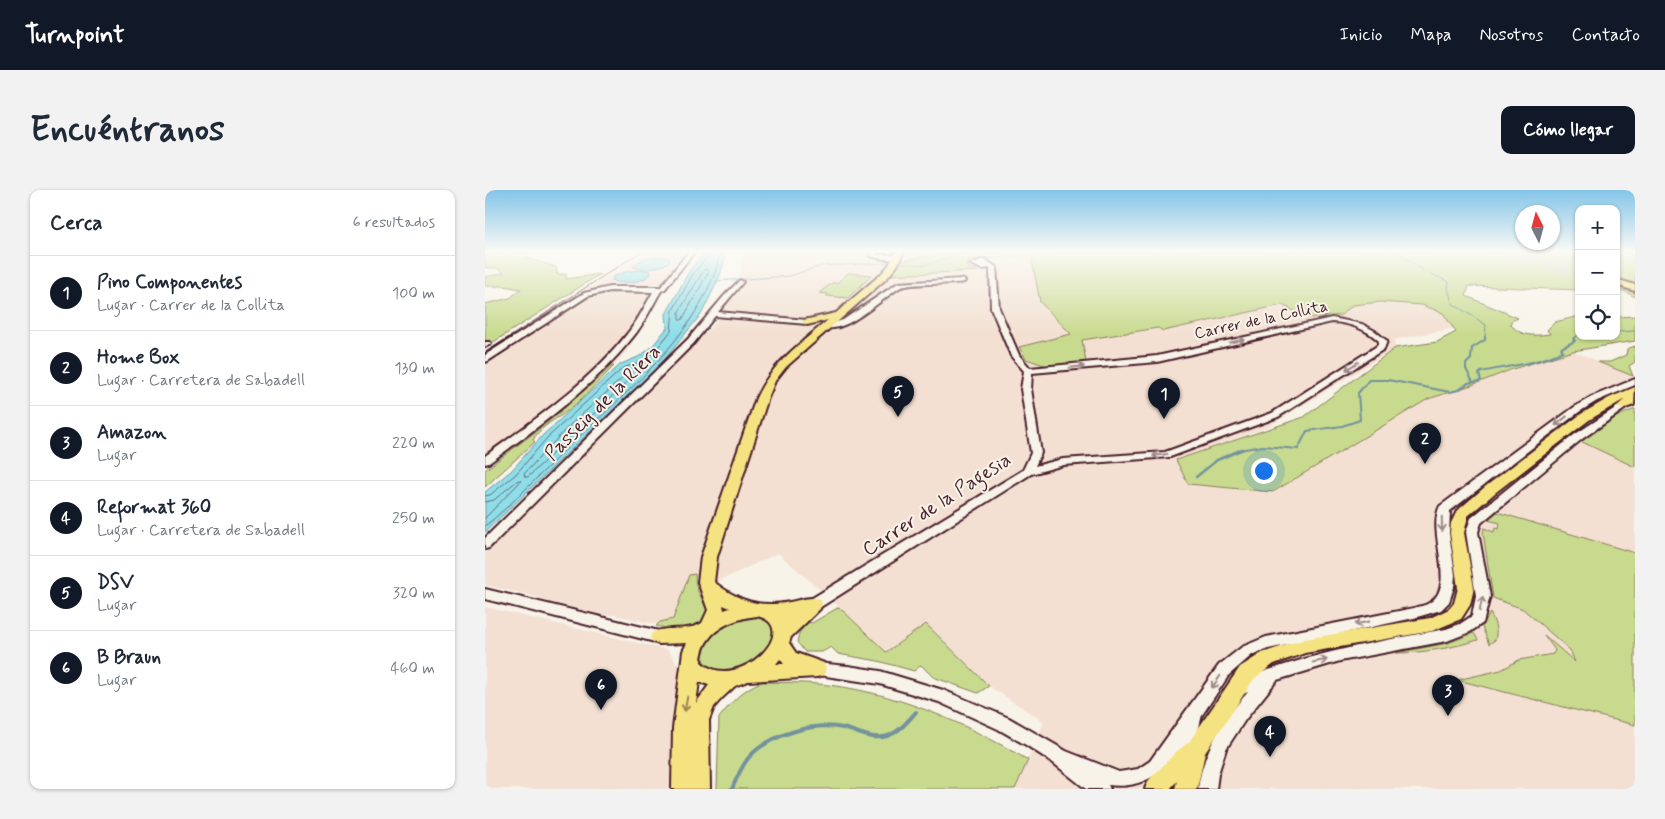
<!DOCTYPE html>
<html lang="es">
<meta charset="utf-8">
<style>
:root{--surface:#fff;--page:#f2f2f3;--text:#1f2937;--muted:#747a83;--line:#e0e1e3;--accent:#111827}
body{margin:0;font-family:Mynerve,sans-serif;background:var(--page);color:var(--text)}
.controls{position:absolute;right:15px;top:15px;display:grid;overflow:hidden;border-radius:10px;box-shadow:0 1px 4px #0004}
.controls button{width:45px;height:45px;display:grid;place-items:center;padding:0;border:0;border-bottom:1px solid var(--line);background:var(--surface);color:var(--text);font:25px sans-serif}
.compass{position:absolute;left:1030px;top:15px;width:45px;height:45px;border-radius:50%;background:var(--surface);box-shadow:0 1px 4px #0004;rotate:354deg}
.you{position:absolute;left:778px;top:280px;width:18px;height:18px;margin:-12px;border:4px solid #fff;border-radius:50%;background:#1a73e8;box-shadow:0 0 0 8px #1a73e833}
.badge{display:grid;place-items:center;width:32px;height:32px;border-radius:50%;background:var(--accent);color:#fff;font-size:16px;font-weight:700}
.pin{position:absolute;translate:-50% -41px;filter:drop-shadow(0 1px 2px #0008)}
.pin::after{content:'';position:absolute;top:26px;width:18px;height:15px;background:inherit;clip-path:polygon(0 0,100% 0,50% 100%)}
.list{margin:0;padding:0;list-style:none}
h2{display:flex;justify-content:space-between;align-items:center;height:65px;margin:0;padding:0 20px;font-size:21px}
h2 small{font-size:16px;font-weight:400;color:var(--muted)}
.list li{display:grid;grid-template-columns:32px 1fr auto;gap:15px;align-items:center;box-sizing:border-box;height:75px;padding:0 20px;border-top:1px solid var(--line)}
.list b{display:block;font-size:19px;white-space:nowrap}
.list p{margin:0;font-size:16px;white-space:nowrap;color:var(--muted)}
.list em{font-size:16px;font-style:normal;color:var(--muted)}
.icon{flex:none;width:28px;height:28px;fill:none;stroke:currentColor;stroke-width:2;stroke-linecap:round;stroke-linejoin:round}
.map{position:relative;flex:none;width:1150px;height:599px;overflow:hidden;border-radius:10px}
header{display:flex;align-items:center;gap:30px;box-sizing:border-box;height:70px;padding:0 25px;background:var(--accent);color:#fff}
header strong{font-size:24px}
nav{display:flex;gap:28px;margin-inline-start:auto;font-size:18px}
.intro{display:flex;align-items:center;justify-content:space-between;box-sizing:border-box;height:120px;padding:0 30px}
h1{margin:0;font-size:35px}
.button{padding:12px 22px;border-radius:10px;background:var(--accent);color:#fff;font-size:18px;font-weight:700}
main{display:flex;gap:30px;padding:0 30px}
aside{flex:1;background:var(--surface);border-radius:10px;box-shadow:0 1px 4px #0004}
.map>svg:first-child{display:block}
</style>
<header>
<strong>Turnpoint</strong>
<nav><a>Inicio</a><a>Mapa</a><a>Nosotros</a><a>Contacto</a></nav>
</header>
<div class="intro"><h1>Encuéntranos</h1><a class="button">Cómo llegar</a></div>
<main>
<aside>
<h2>Cerca<small>6 resultados</small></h2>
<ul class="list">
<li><span class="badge">1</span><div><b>Pino Componentes</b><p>Lugar · Carrer de la Collita</p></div><em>100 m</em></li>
<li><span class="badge">2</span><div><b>Home Box</b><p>Lugar · Carretera de Sabadell</p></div><em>130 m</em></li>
<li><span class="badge">3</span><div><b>Amazon</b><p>Lugar</p></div><em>220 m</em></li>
<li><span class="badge">4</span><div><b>Reformat 360</b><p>Lugar · Carretera de Sabadell</p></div><em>250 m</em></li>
<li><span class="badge">5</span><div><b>DSV</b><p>Lugar</p></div><em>320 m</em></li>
<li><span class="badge">6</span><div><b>B Braun</b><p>Lugar</p></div><em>460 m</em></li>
</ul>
</aside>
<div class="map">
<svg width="1150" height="599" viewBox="0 0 1150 599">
<rect width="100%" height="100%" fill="#f7f3e8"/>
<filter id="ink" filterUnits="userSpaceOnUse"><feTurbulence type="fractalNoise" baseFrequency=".02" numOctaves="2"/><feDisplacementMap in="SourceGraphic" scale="10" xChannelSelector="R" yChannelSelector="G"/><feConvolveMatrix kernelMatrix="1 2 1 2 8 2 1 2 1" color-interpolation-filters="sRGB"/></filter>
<g filter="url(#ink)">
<!-- built -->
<g fill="#f3e0d2">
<path d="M161,61H205L179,92L165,98H179L167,116L143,159L132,172L109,189L41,250L0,277V168L96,105L110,100L131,98L103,99Z"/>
<path d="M258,61H394L393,64L399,65L420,64L421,61H471L447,67L403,71L394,85L480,80L483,70L546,65L555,112L586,144L537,163L545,172L596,150L674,138L678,141L797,115L824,128L856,125L867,115L895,112L937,115L958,123L969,138L909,150L910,158L783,237L691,270L703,294L788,302L946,207L1088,161L1150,186V191L1108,213L1068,237L1150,277V599H530L559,532L504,496L441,434L401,462L350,413L293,363L202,406L195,425L183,437L130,425H109L81,420L44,405L0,395V363L231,132L235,121L260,91H252L255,84Z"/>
<path d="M0,417L183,460L194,476L185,599H0Z"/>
</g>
<!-- green -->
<g fill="#c8da8e" stroke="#897c5c">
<path d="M0,61H44L42,68L71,77L72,84H81V89L115,84L7,153H0V114L25,108L36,99L19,96H0V87L19,83L12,78H0Z"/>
<path d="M471,61H1094V100L984,96L981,106L1033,128L1026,131V135C1037,147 1049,146 1065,144L1062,140L1070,132L1094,126V146H1131V127L1150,126V151L1088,161L1028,179L987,195L943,209L788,302L703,294L691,270L819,227L910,158L952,152L971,142L958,123L937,115L895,112L868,115L856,125L824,128L797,115L678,141L673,138L597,150L601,172L562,176L541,169L534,157L586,144L555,112L546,65L483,70L482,77L493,81L405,85L416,71Z"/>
<path d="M1131,61H1150V107L1139,101H1131Z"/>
<path d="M363,83L387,85L363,108L342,106L343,104L334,103L347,93H352Z"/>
<path d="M1150,156V172L1144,176L1148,186L1113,172H1125L1141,165L1142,159Z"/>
<path d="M127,176H129C114,191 94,213 77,225C68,230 53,240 48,250L50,252L0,297V280L62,233Z"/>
<path d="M1150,219V277L1095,251L1133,226Z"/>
<path d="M1012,322L1150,363V535L972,490L1016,480L1034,470L1068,464L1070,460L1059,445L1090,472L1085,460L1038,419L1008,408L998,343L999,338L1009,342L1010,338L1014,339L1015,333L1003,330Z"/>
<path d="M210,384C210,402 217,406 222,421C216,444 190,440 171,436L175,432L188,429L204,385Z"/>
<path d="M354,417L401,462L441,434L504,496L493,503L448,487L436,475L429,481L393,471L353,464L346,457L337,462H320L312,452L314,443L323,432L327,433Z"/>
<path d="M1005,423C1010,432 1013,440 1010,450L1004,454L997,437Z"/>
<path d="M271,426L285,431L290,439L285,459L256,479L235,482L220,475L216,462C228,435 242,431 271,426Z"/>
<path d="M989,443L993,450C967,458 938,463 911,463L963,453Z"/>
<path d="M277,492C295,493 315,492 334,494C409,501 478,532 543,570L530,599H232L234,528C245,514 258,498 277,492Z"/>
</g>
<!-- water -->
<g fill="#8edeea" stroke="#73929e">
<path d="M220,61H242L235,86L217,123L176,174L0,342V302L27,280L58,245L136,174L153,167L166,158L182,138L181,124L188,111L204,81Z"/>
<path d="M178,67L184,68L185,71C176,78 157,82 148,76L158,69Z"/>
<path d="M159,80L165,81L166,84C158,92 138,96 127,90L128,87L143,81Z"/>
</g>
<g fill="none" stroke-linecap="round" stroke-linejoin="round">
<!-- shore -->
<g stroke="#656b77" stroke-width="1">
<path d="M220,79L224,81L197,130H194V122Z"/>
<path d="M145,182L147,187L43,287H40L39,284L83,237Z"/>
<path d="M0,306L5,305L31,284L62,248L138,178L156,172L170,161L186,141L188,120L208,84L223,66L224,61"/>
<path d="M0,312L9,310L33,290L36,291L0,328"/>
<path d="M0,336C29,313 54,285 80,260C133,209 198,159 227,90C231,81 233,71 236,61"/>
</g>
<!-- stream-far3 -->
<g stroke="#73929e" stroke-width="1">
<path d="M911,61L938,80"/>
<path d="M414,73L440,75L483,61"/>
<path d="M946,84L964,92L963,98L967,113L1001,135L1000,148"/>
<path d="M231,91L305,86L336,76L402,73"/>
<path d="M1131,142L1150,141"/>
<path d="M1089,148L1094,145"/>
</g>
<!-- stream-far2 -->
<g stroke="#73929e" stroke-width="2">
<path d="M988,192L981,179V174L986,169L987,158L1000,150V147"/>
<path d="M754,260L778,256L813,259L822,241L857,236L875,230L873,203L884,190H903L965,202L974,200L983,193L996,191L994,184L996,182C1023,176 1053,174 1078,161L1076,158L1090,151L1088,149L1090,147"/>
</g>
<!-- stream-far1 -->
<path stroke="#73929e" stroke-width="2.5" d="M711,287L732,270L758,259"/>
<!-- stream -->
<path stroke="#73929e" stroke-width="4" d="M247,599C252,587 257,575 265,566C286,544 329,532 358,538C371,541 384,549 398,547C412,545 422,532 431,522"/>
<!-- highway-tunnel -->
<path stroke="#d4c9c2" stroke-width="10" stroke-dasharray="10 5" stroke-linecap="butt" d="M1016,61L1094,82"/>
<!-- minor casing -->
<g stroke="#4a1f2b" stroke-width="4">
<g id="minor">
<path d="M204,61H210L180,99L176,101C167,116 159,134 148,147C108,197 55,236 4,273L0,274V266C48,231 105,192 142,144C152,132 160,116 168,102L125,101L103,106L3,171L0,172V165L99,103L125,97H176Z"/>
<path d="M386,61H392L391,64C399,66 409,63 415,67C407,71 395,69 386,66Z"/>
<path d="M499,69L511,77L514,118L534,165L545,178L672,166L847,128L877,134L890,141L902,151L899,159L793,227L685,267L579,275L546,284L334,418L329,419L324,418L322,414L324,410L538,280L546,263L536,199L539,181L526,166L506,118L505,78L497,79L485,74ZM847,132C865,133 881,139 894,151L892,156L787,223L680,262L578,269L550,276L556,263L546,199L547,183L672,172Z"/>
<path d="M477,89L480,91L479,92C465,95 424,92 414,98C398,108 356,148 338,136L358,130L413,93Z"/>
<path d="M255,90L258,92L233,122L322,130L326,132L322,134L230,126L209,153L4,358L0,359V348L203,149L240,105Z"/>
<path d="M0,152H5L6,154L0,157Z"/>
<path d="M1150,189V195L1112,211L1094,222L965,321L964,343L970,385L969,397L964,412L956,420L929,428L783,459L767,465L744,485L717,525L705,573L699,575L693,573L691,564C676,587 651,599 623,595L625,599H601L567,572L541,555L513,539L454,512L395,494L327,484L324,479L327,474L332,473L363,476L395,481L458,500L524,528L581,561L634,582L653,579L665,571L734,475L757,457L781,447L929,418C934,416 940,416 944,413C973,397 941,342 955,316L1088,218L1106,207Z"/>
<path d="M1138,213L1143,216L1141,218L1097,249L996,333L993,342L1005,406L998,433L985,442L962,451L855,471L792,490L760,530L741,559L733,584L731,599H713C718,561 738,530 763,502L753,506L747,504L745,499L747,494C816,465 888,452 961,439L975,434L987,426L991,406L981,342L986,328L1089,245Z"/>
<path d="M0,399L174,441L179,443L181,447L179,451L174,453L0,409Z"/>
</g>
</g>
<!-- major casing -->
<g stroke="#4a1f2b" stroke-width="4">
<g id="major">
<path d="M411,61H419L412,76L402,88L301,177L290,191L283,208L232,367L229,392C253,411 275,418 305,412C315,410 325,406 335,409L337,414L335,419L306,447L304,453L311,463L339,473L341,479L339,485L332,487L263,491L250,496L237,508L229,517L224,530L225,599H187L188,538L198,461L202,453L174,454L168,452L165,447L168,442C184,436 202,442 217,433L223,420L213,392L216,367L271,208C288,172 314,155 343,130L322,135L317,132L319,130L351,123L396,84L404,75ZM238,415L245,418L239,420ZM272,426C320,437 251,505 216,472C217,442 245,429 272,426ZM295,469L299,474H291ZM214,492L224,495L211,513Z"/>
<path d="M1150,197L1149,215L1138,219L1134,218L1132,216L1140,209L1104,230L1011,302L983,326L979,343L989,398L985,415L976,429L947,441L820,463L789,474L769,489L720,563L712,599H690L692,591L685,599H660L663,591L691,562L704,552L755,477L777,463L820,449L945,428L964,419L969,413L973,398L965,343L966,333L972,321L1001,296L1096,224L1124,208Z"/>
</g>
</g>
<!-- highway casing -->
<g stroke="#4a1f2b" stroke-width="4">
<path id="highway" d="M1131,89L1150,95V101L1131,95Z"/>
</g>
<!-- minor -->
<use href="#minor" fill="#f7f3e8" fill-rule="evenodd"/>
<!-- major -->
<use href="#major" fill="#f5e382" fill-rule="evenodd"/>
<!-- highway -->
<use href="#highway" fill="#f5e382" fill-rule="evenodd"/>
<!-- rail-far1 -->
<path stroke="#4a1f2b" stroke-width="1" d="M23,148L157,61"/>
<!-- rail -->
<path stroke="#4a1f2b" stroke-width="2" d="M0,163L25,147"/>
</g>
<!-- one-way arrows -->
<defs><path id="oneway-shaft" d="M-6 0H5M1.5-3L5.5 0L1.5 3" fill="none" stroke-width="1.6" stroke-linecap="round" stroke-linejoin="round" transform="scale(1.25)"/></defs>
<g stroke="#a0898a">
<use href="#oneway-shaft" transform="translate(752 151) rotate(-13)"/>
<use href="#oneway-shaft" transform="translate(867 176) rotate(147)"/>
<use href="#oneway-shaft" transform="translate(592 177) rotate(-6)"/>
<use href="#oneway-shaft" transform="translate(1076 231) rotate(142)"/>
<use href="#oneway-shaft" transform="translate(675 265) rotate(173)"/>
<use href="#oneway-shaft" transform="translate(957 334) rotate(88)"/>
<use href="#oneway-shaft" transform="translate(996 414) rotate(-79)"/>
<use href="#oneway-shaft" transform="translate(877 433) rotate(169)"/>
<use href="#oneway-shaft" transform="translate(835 471) rotate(-12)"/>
<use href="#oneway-shaft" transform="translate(731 492) rotate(125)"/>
</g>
<use stroke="#a08156" href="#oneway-shaft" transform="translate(201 514) rotate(100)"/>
</g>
<!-- sky -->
<linearGradient id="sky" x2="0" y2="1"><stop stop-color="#84c5e9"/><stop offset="0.42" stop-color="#fbfaf5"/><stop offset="1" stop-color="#fbfaf5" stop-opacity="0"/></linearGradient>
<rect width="1150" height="145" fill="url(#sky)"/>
<g text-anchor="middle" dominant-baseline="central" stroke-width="4" stroke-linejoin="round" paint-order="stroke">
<!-- far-street labels -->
<g font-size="16" fill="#4a1f2b" stroke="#f7f3e8">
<text transform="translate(776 130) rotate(-12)">Carrer de la Collita</text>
</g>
<!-- street labels -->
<g font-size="20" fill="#4a1f2b" stroke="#f7f3e8">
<text transform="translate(118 213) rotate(-45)">Passeig de la Riera</text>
<text transform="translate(452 315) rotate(-33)">Carrer de la Pagesia</text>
</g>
</g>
</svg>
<div class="controls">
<button>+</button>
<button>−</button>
<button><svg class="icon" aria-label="locate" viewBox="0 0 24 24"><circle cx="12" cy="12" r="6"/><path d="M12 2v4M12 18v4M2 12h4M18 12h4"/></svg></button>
</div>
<svg class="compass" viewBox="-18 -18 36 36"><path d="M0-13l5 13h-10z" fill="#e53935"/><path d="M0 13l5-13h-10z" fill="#747a83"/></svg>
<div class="you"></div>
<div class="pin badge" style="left:679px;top:229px">1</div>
<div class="pin badge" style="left:940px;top:274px">2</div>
<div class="pin badge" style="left:963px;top:526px">3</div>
<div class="pin badge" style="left:785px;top:567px">4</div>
<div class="pin badge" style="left:413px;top:227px">5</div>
<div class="pin badge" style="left:116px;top:520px">6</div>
</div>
</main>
